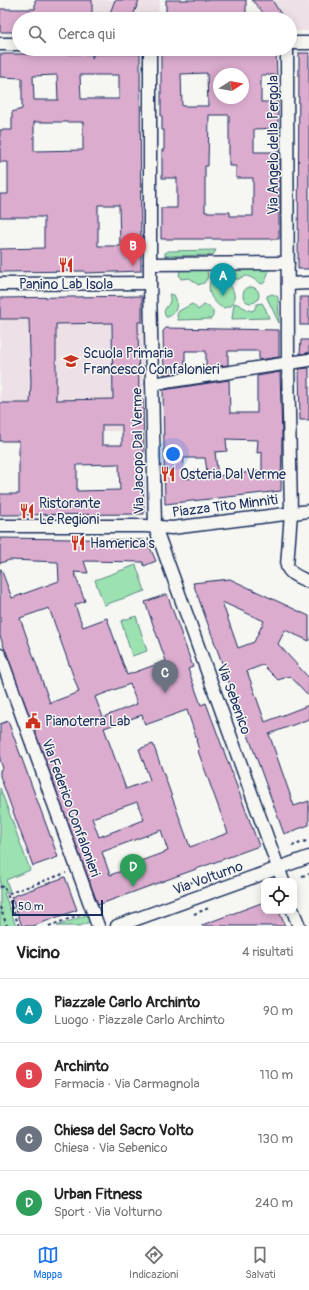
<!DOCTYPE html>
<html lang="it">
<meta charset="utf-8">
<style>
:root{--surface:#fff;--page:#f6f6f6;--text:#222;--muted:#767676;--line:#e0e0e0;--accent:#1a73e8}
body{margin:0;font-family:Pangolin,sans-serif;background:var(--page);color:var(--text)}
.controls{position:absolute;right:12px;bottom:12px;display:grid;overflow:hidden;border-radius:8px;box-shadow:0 2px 10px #0003}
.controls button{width:36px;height:36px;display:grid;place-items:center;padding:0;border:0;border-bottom:1px solid var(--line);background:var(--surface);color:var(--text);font:20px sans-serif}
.compass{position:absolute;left:213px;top:68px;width:36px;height:36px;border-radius:50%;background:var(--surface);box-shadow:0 2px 10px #0003;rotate:79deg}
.scale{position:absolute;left:12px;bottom:10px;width:91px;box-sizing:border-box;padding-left:4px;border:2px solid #1b2f5e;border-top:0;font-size:11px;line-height:14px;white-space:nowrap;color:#1b2f5e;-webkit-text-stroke:3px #f6f6f2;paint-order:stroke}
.you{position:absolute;left:173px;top:454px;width:14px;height:14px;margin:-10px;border:3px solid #fff;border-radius:50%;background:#1a73e8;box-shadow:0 0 0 6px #1a73e833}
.badge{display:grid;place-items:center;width:26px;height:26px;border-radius:50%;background:var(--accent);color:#fff;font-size:13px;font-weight:700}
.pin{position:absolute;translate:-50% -33px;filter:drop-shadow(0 1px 2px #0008)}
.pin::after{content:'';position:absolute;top:21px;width:14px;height:12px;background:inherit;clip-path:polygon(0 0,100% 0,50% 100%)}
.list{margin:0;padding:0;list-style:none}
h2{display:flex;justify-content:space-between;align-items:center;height:52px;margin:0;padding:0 16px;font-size:17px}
h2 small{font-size:13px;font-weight:400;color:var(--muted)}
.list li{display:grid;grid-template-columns:26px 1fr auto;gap:12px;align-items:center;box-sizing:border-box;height:64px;padding:0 16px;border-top:1px solid var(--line)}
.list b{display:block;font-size:15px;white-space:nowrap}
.list p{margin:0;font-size:13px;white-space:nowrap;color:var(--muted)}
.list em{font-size:13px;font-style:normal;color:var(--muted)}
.icon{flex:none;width:22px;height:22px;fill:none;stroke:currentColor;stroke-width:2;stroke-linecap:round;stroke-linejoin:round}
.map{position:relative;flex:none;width:309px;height:926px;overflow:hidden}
.search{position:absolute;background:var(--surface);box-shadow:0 2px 10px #0003;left:12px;right:12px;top:12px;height:44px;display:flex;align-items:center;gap:10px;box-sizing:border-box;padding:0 14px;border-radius:22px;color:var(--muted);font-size:15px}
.sheet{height:308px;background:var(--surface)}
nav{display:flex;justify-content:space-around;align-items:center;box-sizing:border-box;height:56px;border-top:1px solid var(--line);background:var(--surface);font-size:11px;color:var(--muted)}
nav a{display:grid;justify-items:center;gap:2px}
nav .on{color:var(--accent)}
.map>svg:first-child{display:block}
</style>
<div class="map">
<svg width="309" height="926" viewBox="0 0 309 926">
<rect width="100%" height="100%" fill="#f6f6f2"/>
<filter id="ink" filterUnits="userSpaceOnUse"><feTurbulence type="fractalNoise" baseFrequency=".025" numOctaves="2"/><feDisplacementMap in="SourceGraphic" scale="8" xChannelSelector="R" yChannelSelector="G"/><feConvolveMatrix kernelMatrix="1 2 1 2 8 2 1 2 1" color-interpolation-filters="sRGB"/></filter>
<g filter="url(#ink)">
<!-- built -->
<g fill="#eee0e7">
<path d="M92,0H160V1L157,19H92Z"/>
<path d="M272,0H309V31H290V19H284Z"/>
<path d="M142,296L144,431H0V298Z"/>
</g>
<!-- green -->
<g fill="#9ce2b0" stroke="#5c8887">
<path d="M216,250L213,255L165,256V253L169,251Z"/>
<path d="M181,268L204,269L207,270L208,277L204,283L198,285L190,278L181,279L179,274Z"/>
<path d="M270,268L265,282L262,284C253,280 248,272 239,279H234L232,269Z"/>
<path d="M216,276C229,279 240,294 231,306L223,308C212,302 206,291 211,279Z"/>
<circle cx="251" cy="295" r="8"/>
<path d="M169,294L174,295C179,303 177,313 168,317H166C161,309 168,308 170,301C170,299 170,295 169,294Z"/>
<path d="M272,294L277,296L278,298L279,323L267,298V296Z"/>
<path d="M234,303C240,304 245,309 251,311L254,310L257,304L262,303L265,308L269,318L232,319Z"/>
<path d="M192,304L194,305L198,310L204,305L209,306L213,311V316L211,319L178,320L177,315L179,311Z"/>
<path d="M136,565L145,591L104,605L95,580Z"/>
<path d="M136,616L147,651L132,656L121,621Z"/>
<path d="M0,788L30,870L6,880L10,891L4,893L16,926H0Z"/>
<path d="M91,913L94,920L80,926H57Z"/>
</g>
<!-- building -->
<g fill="#dbacce" stroke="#1b2f5e" fill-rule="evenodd">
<path d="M35,0H92V19H19V32H0V9H35Z"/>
<path d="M115,0H139L132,19H125L110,13Z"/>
<rect x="166" y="0" width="80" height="19"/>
<path d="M252,0H272L284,19H266V16Z"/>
<path d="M161,52H276L277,75H261V102H278V128L254,129V152H279V239H161V208H177V178H162V150H164V130H162V116H161ZM207,73L208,106H182L181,74ZM219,74H243V98H219ZM209,115H229V166H236V178H253V216H230V212H205V166H208Z"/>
<path d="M299,53H309V269H298Z"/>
<path d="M0,54H92V58L94,54H140L141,271L85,273V271L0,272V249L44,248V217H0V194H8V162H0V130H12V112L22,109V78L0,77ZM57,75L58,100H34L33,76ZM80,75H119V99H81ZM34,122H83V150L34,151ZM98,205H119L120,246H98Z"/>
<path d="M142,296V322H138L139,400H143L144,453H140L141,476H143L144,514L0,515V494H19V441H0V403H30L31,383L29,319H0V298ZM112,323L113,399L56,400V324ZM102,425H122V445H102ZM119,464L120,490L77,491V465Z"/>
<rect x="300" y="297" width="9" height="28"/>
<path d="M166,328L279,330V357L259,360V351H228V365L206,368V351H185V371L164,375L163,331Z"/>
<path d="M301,340H309V353L300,354Z"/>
<path d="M309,368V420H300L299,369Z"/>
<path d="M280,372L282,437L281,491L165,504L163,390L229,380L230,413H257V376ZM226,439L258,440L257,453L262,452V471L218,476L215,452L227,451ZM184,458H205L208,477L183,479Z"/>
<path d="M0,538L144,540L148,543L156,561L144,566L143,562L84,561L88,573L74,572L85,601L75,605L83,627L107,618L127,675L166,661L145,602L167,594L193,667L188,669L201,705L206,703L259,846L98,905L0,636V569H1L12,598L59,581L58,562L10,560L0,563ZM49,608L79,692L50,703L20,618ZM130,684L137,704L103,717L95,697ZM187,710L197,740H196L199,750L198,751L228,833L190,847L153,744L139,749L150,780L126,789L104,728L142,715L145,725ZM137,802L144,820L99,837L92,818ZM161,830L168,851L135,863L136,866L110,875L102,852Z"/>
<path d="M230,579L309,616V641L285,630L278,644L309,678V696L290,676L278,680L263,665L247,671L265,722L309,705V719L269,734L294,806L309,801V825L284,834L193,583ZM222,602L264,621L254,642L238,648Z"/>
<path d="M8,721L58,857L33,866L0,776V770L3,768L0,760V724Z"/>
<path d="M65,877L77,910L33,926H22L11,897Z"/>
<path d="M264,902V911H279L285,926H202V925Z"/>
</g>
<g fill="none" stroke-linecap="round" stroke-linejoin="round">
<!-- minor casing -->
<g stroke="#1b2f5e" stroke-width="15">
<g id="minor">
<path d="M290,43H309"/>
<path d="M0,44H19"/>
<path d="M150,49V283L155,527L283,881"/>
<path d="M287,49L288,363L291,513L287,566C290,575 301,578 309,582"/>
<path d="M150,264L288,263"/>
<path d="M0,284L150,283"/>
<path d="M288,284L309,283"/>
<path d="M152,384L309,360"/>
<path d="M0,526H145L172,528L309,511"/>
<path d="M0,655L98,926"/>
<path d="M293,911L299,926"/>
<path d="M117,926L309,857"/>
</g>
</g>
<!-- path -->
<g stroke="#1b2f5e" stroke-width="2" stroke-dasharray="3 3" stroke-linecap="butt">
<path d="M292,846L309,840"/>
<path d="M302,876L309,874"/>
<path d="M184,885L199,880"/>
<path d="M0,887L4,886L7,894"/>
<path d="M0,907L7,926"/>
<path d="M194,914L209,908"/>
<path d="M19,926L7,894L66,873"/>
<path d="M49,926L82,914"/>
</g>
<!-- minor -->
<use href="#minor" stroke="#f6f6f2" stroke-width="12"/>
</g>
</g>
<!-- icons -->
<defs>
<g id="restaurant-bare" transform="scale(1.2)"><path d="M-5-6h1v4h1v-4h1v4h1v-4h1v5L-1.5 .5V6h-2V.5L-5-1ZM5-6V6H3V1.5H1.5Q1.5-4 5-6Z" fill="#c8321e" stroke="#f6f6f2" stroke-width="2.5" paint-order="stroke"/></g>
<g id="school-bare" transform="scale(1.2)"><path d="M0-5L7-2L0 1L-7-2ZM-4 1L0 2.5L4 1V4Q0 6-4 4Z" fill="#c8321e" stroke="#f6f6f2" stroke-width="2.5" paint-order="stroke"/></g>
<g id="civic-bare" transform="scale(1.2)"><path d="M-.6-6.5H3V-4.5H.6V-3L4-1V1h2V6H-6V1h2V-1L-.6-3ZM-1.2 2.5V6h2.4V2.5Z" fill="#c8321e" stroke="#f6f6f2" stroke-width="2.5" paint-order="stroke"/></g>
</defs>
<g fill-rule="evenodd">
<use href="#restaurant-bare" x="66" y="265"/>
<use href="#school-bare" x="71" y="361"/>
<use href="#restaurant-bare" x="168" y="474"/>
<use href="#restaurant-bare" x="27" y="511"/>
<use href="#restaurant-bare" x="78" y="543"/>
<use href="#civic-bare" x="33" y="721"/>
</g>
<g text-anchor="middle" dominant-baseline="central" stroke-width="3" stroke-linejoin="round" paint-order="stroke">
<!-- street labels -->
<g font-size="14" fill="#1b2f5e" stroke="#f6f6f2">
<text transform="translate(273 145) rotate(-90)">Via Angelo della Pergola</text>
<text transform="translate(138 451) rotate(-91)">Via Jacopo Dal Verme</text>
<text transform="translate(225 506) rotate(-7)">Piazza Tito Minniti</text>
<text transform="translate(234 699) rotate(70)">Via Sebenico</text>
<text transform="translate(71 808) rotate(70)">Via Federico Confalonieri</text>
<text transform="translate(208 878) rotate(-20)">Via Volturno</text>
</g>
<!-- poi labels -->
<g font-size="14" fill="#1b2f5e" stroke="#f6f6f2" text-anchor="start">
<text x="66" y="284" text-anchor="middle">Panino Lab Isola</text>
<text x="83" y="353">Scuola Primaria<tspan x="83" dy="16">Francesco Confalonieri</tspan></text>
<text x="180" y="474">Osteria Dal Verme</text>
<text x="39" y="503">Ristorante<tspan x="39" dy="16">Le Regioni</tspan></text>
<text x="90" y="543">Hamerica's</text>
<text x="45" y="721">Pianoterra Lab</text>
</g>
</g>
</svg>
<div class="controls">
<button><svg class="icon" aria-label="locate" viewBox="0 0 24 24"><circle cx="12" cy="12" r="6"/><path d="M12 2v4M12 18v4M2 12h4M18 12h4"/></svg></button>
</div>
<svg class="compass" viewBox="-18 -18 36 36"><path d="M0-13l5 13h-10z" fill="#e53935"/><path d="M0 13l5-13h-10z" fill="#767676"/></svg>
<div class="scale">50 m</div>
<div class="you"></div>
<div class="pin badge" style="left:223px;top:296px;background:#0f9aa8">A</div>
<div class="pin badge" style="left:133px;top:266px;background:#e0444e">B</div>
<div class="pin badge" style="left:165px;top:693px;background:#6b7280">C</div>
<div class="pin badge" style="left:133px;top:887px;background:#2e9e5b">D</div>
<div class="search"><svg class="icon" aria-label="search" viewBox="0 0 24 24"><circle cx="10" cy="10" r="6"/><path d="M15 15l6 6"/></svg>Cerca qui</div>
</div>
<section class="sheet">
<h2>Vicino<small>4 risultati</small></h2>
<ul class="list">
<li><span class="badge" style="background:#0f9aa8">A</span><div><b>Piazzale Carlo Archinto</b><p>Luogo · Piazzale Carlo Archinto</p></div><em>90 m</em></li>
<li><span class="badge" style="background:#e0444e">B</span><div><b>Archinto</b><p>Farmacia · Via Carmagnola</p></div><em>110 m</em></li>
<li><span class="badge" style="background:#6b7280">C</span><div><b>Chiesa del Sacro Volto</b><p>Chiesa · Via Sebenico</p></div><em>130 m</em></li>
<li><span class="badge" style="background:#2e9e5b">D</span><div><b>Urban Fitness</b><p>Sport · Via Volturno</p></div><em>240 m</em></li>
</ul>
</section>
<nav>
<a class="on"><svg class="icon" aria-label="map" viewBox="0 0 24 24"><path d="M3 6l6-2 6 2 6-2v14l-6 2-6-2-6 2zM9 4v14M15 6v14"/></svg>Mappa</a>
<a><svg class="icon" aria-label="directions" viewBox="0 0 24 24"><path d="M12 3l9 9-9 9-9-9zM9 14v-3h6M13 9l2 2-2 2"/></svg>Indicazioni</a>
<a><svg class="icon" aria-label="saved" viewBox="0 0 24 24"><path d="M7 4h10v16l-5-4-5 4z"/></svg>Salvati</a>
</nav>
